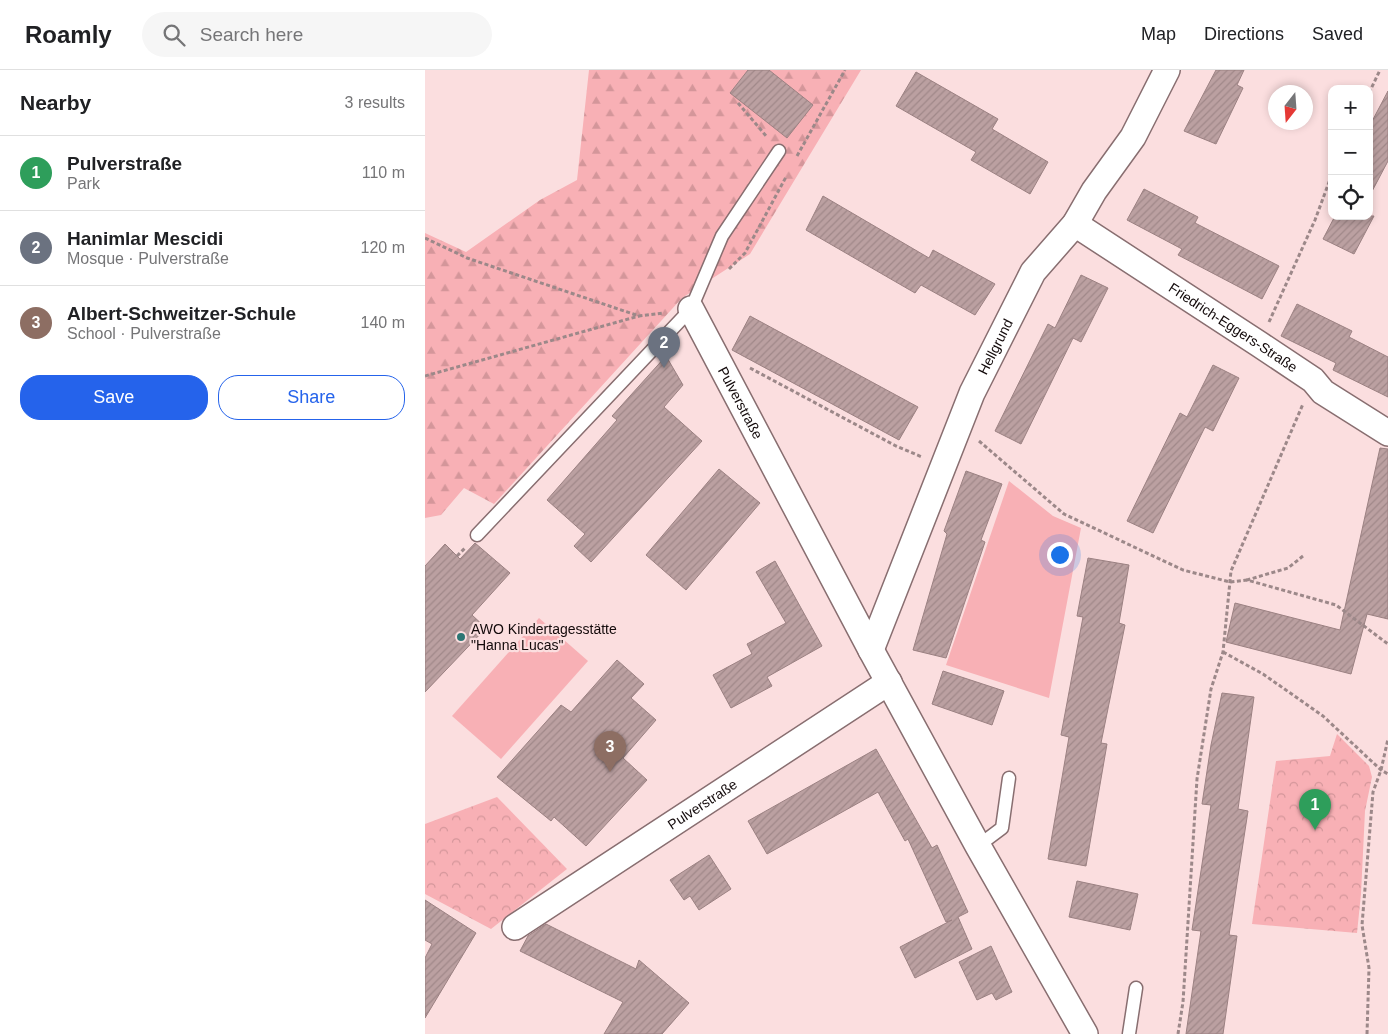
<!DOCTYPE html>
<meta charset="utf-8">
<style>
:root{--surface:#fff;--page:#f6f6f6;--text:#202124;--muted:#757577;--line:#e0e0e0;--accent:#2563eb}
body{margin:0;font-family:Arial,sans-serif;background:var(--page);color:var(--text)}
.controls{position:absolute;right:15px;top:15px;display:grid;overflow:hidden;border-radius:10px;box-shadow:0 2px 8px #0003}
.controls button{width:45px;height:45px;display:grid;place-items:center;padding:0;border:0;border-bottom:1px solid var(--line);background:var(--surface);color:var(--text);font:25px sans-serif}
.compass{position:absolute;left:843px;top:15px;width:45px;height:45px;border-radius:50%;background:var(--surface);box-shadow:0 2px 8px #0003;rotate:197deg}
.you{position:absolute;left:634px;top:484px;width:18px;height:18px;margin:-12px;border:4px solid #fff;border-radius:50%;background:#1a73e8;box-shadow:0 0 0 8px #1a73e833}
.badge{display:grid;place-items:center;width:32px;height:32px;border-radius:50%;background:var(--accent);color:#fff;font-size:16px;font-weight:700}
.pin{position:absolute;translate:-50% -41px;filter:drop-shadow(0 1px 2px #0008)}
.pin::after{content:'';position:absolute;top:26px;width:18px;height:15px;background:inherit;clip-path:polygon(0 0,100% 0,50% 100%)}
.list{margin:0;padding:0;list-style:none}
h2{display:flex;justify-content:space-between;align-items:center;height:65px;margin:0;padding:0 20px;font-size:21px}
h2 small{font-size:16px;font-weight:400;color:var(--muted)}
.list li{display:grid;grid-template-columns:32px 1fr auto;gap:15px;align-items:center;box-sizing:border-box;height:75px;padding:0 20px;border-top:1px solid var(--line)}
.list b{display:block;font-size:19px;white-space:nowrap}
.list p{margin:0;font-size:16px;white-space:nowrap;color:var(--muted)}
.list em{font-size:16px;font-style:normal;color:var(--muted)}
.actions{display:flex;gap:10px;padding:15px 20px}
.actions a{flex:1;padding:11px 0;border:1px solid var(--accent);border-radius:20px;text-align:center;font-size:18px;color:var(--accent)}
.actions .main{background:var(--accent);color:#fff}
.icon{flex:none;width:28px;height:28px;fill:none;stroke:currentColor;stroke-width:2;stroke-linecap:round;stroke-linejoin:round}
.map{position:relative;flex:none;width:963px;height:964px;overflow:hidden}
header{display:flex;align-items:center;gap:30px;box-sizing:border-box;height:70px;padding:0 25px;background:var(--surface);border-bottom:1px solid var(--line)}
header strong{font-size:24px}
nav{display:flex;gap:28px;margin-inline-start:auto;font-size:18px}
.search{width:350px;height:45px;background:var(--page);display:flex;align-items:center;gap:12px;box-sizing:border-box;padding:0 18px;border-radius:28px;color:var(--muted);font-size:19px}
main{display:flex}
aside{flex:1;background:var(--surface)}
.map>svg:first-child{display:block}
</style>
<header>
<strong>Roamly</strong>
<div class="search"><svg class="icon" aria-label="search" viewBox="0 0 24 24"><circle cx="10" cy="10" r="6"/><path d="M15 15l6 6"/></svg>Search here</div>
<nav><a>Map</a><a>Directions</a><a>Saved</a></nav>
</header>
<main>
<aside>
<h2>Nearby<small>3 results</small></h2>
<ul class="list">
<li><span class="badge" style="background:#2e9e5b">1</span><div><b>Pulverstraße</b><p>Park</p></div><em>110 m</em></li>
<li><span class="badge" style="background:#6b7280">2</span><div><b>Hanimlar Mescidi</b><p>Mosque · Pulverstraße</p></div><em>120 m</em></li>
<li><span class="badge" style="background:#8d6e63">3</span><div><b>Albert-Schweitzer-Schule</b><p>School · Pulverstraße</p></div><em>140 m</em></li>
</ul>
<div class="actions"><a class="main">Save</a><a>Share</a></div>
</aside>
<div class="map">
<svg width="963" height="964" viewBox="0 0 963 964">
<defs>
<pattern id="forest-firs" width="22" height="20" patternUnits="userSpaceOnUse" patternTransform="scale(1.25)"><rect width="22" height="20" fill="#f8b0b5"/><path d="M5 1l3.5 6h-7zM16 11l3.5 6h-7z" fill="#d4969a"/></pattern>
<pattern id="park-crowns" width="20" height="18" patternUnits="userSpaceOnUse" patternTransform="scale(1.25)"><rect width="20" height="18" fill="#f8b0b5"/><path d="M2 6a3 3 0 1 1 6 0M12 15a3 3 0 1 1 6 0" fill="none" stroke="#d4969a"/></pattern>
<pattern id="building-hatch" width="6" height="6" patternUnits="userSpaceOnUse" patternTransform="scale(1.25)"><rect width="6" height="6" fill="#bba0a1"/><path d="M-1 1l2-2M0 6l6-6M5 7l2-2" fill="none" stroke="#a08889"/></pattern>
</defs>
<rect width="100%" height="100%" fill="#fbdedf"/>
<!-- grass -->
<g fill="#f8b0b5">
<path d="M584,411L628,446L656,458L624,628L521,595Z"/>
<path d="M114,548L163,591L76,689L27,646Z"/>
</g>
<!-- forest -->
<path fill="url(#forest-firs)" d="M164,0H436L325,184L257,228L69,434L39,418L16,445L0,448V163L41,182L115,130L152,110Z"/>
<!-- park -->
<g fill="url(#park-crowns)">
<path d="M912,664L944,696L947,707L940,741L936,824L932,863L827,854L851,691L905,686Z"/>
<path d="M72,727L142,799L66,859L0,824V754Z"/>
</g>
<!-- building -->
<g fill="url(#building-hatch)" stroke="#9b8182">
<path d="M323,0H344L388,35L362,68L305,23Z"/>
<path d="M791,0H819L812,15L818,18L791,74L759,61Z"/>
<path d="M491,2L573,49L567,59L623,92L605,124L546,90L551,82L471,36Z"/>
<path d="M963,21V91L944,127V57Z"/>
<path d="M719,119L773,147L770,153L854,196L837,229L753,185L757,179L702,150Z"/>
<path d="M398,126L504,188L508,180L570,214L550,245L496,215L490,223L381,160Z"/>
<path d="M910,146H949L929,184L898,169Z"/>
<path d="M656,205L683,218L656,272L648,268L596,374L570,361L623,254L630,258Z"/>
<path d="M872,234L927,261L924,267L963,287V327L908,300L911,293L856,266Z"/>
<path d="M325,246L493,337L474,370L307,280Z"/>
<path d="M241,286L258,315L239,337L277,371L166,492L149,476L160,464L122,430L192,350L187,346Z"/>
<path d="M788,295L814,308L788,361L780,357L728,463L702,451L755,343L762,347Z"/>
<path d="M955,378L963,379V549L942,544L926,604L801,572L810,533L915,560Z"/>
<path d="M294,399L335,433L261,520L221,485Z"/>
<path d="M541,401L577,414L556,470L560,472L521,588L488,580L522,464L519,461Z"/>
<path d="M50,473L85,503L47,545L61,558L0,622V496L20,474L35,489Z"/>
<path d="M663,488L704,495L694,553L700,555L676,673L682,674L661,796L623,789L644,667L636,665L658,547L652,546Z"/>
<path d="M350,491L397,576L342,607L347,616L306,638L288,605L327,584L322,574L361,553L331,502Z"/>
<path d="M192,590L219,614L206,628L231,650L198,688L222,710L161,776L129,747L126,751L72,707L136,635L146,642Z"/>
<path d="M518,601L579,621L567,655L507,634Z"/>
<path d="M797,623L829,627L813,739L823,741L804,865L812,866L798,964H761L776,861L767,860L786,735L777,734L786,675Z"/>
<path d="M451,679L507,778L512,775L543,842L533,847L547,879L490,908L475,877L527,850L521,852L483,769L480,771L453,722L342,784L323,751Z"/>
<path d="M284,785L306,819L274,840L265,826L259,830L245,810Z"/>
<path d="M652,811L713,824L705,860L644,847Z"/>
<path d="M0,830L51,863L0,948V888L7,874L0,870Z"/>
<path d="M121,854L211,899L214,890L264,933L237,964H179L198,932L95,881L103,866Z"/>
<path d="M566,876L587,922L571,930L567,923L552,930L534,892Z"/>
</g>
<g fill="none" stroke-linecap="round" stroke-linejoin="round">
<!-- service casing -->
<g stroke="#886e70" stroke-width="15">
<g id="service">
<path d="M52,465L266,239L297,166L354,81"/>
<path d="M553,776L577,758L584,708"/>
<path d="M704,964L711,918"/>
</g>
</g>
<!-- minor casing -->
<g stroke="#886e70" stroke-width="28">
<g id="minor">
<path id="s1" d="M650,154L834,274L888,310L898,322L963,363"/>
<path id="s2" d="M266,239L446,580L553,776L660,964"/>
<path id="s3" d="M446,580L547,323L608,202L650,154L669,121L708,67L742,0"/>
<path id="s4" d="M90,857L464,612"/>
</g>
</g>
<!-- path -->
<g stroke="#9c8889" stroke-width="3" stroke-dasharray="4 2.5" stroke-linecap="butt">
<path d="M944,23L955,0"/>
<path d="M313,33L342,67"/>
<path d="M372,86L420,0"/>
<path d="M0,168L42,188L214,246L238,243"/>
<path d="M304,199L320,183L361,107"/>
<path d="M844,252L890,150L907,104"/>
<path d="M325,298L471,376L497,387"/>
<path d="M0,306L214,246"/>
<path d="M554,371L639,444L758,500L805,512L822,510"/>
<path d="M32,486L40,478"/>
<path d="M878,486L863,498L822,510L911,535L963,574"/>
<path d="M798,582L838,604L898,646L956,700L963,704"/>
<path d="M753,964L758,932L772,709L786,619L798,582L806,501L878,334"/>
<path d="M942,964L944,898L937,855L948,722L956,700L963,669"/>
</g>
<!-- service -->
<use href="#service" stroke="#fff" stroke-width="12"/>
<!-- minor -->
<use href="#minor" stroke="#fff" stroke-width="25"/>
</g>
<!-- markers -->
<circle fill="#2d7674" stroke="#fbdedf" stroke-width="2" cx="36" cy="567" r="5"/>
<g text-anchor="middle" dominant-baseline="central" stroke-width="4.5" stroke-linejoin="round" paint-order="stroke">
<!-- street labels -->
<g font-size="14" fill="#12090a" stroke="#fbdedf">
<text stroke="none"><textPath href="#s1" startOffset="189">Friedrich-Eggers-Straße</textPath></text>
<text stroke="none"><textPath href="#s3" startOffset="328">Hellgrund</textPath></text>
<text stroke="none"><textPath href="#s2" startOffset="106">Pulverstraße</textPath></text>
<text stroke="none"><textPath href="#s4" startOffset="224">Pulverstraße</textPath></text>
</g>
<!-- poi labels -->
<g font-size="14" fill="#12090a" stroke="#fbdedf" text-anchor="start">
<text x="46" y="559">AWO Kindertagesstätte<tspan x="46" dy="16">"Hanna Lucas"</tspan></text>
</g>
</g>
</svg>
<div class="controls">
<button>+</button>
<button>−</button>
<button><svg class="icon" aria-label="locate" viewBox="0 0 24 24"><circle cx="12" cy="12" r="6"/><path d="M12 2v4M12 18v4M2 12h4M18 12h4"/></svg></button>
</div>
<svg class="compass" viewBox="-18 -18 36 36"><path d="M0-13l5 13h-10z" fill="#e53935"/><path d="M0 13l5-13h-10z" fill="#757577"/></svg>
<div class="you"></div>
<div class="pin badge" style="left:890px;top:760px;background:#2e9e5b">1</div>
<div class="pin badge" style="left:239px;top:298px;background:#6b7280">2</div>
<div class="pin badge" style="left:185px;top:702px;background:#8d6e63">3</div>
</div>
</main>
